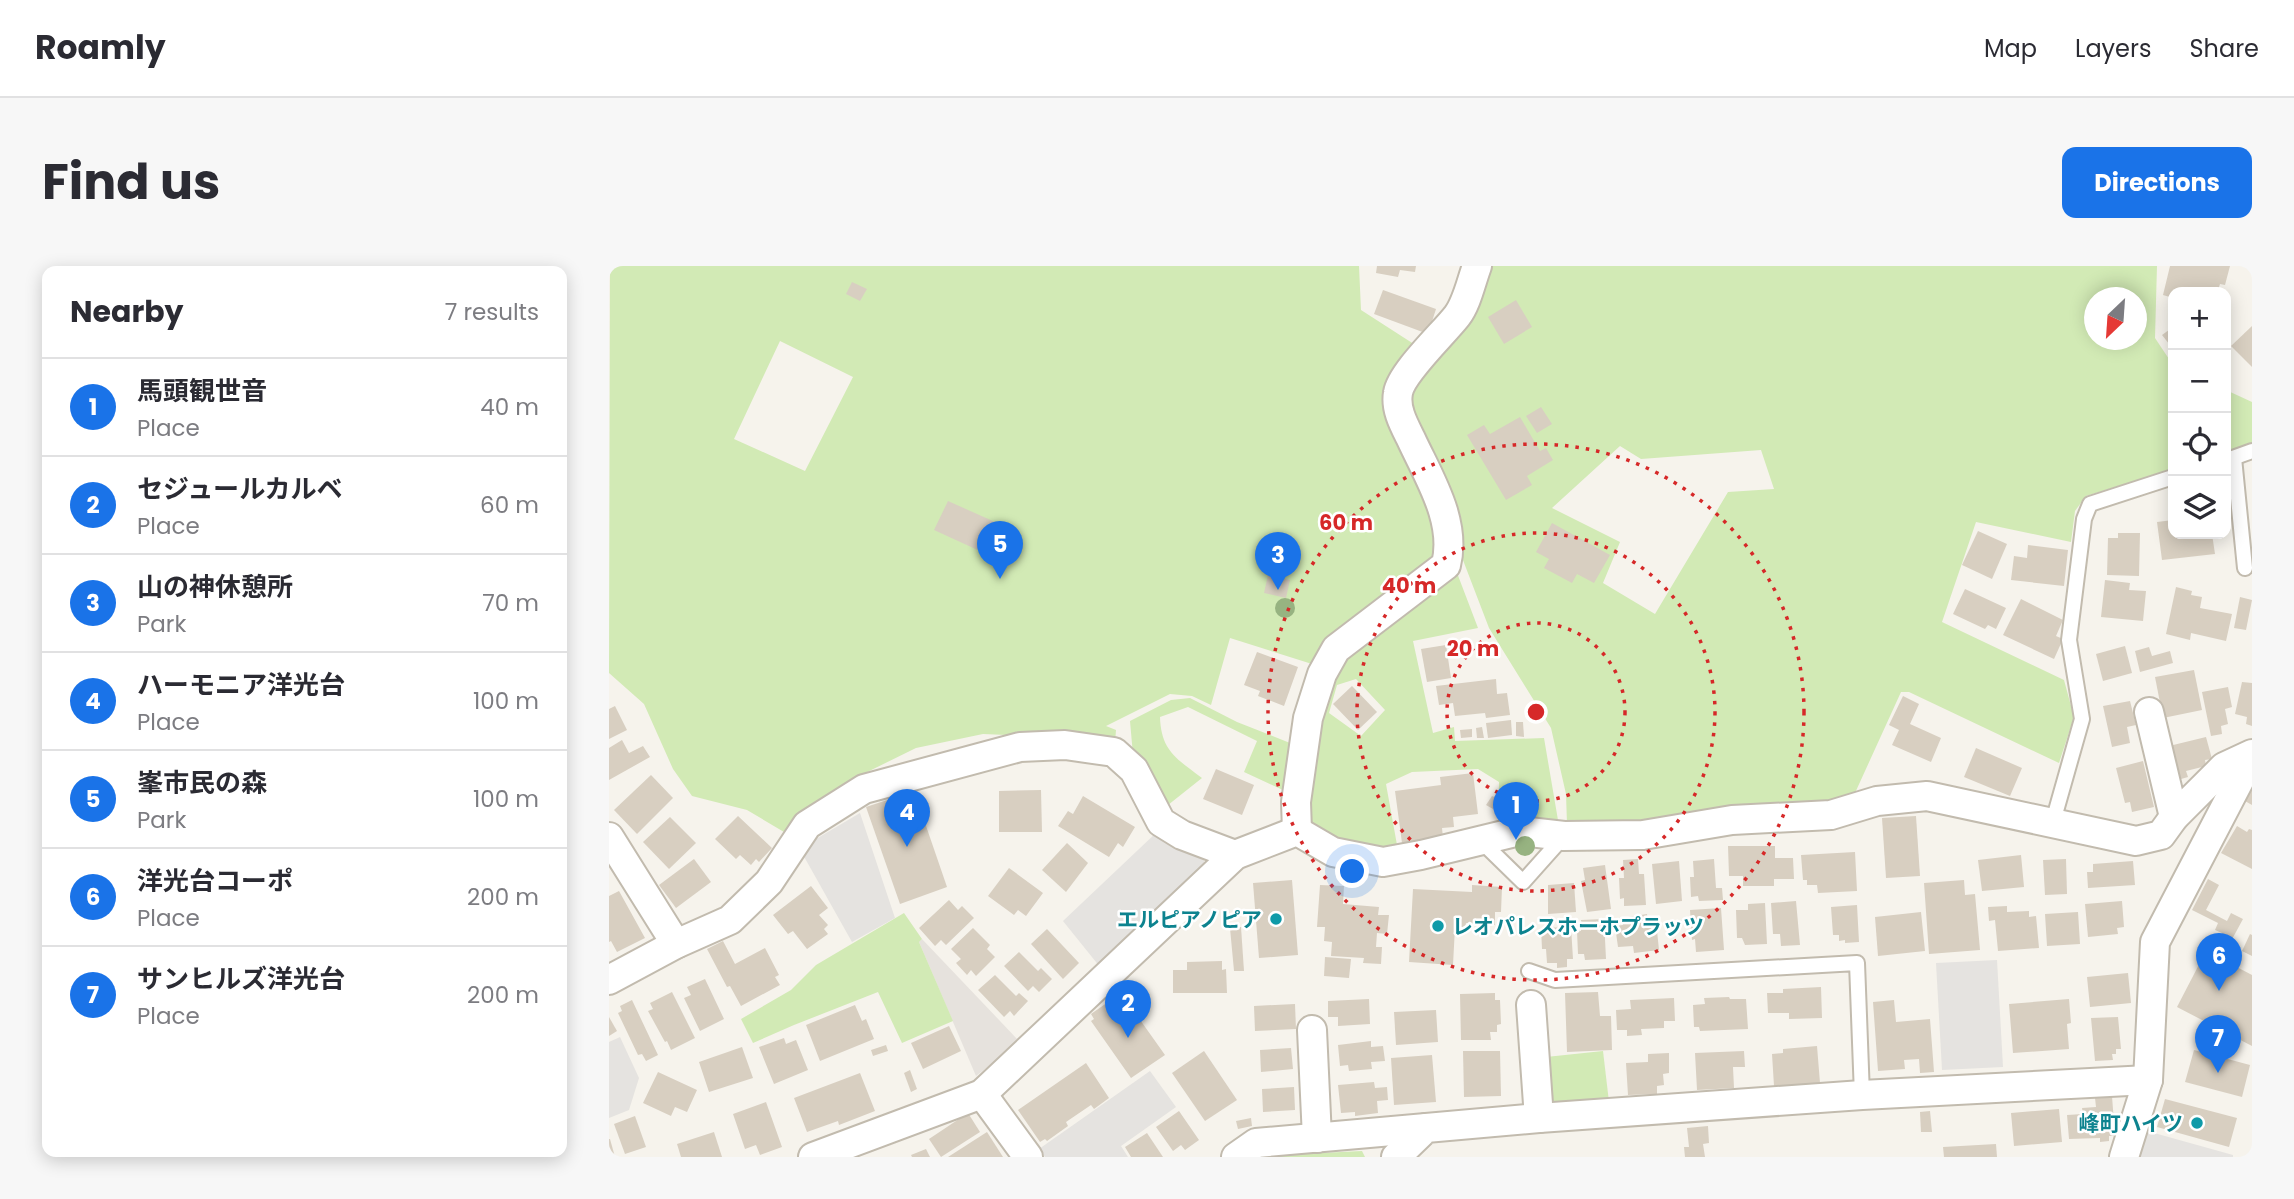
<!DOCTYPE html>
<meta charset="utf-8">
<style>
:root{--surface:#fff;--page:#f7f7f7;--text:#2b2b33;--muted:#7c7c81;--line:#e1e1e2;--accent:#1a73e8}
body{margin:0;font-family:Poppins,"Noto Sans JP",sans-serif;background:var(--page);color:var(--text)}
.controls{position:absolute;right:21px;top:21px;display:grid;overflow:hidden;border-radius:14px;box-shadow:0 4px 18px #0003}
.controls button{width:63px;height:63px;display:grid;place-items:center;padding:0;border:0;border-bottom:2px solid var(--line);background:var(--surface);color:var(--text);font:35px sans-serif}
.compass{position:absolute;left:1475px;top:21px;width:63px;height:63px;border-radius:50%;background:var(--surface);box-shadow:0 4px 18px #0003;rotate:205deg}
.you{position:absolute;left:744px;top:606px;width:24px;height:24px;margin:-18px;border:5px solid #fff;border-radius:50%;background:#1a73e8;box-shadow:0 0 0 10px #1a73e833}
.badge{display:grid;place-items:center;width:46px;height:46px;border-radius:50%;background:var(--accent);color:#fff;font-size:23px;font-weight:700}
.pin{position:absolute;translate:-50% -58px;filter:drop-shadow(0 2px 4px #0008)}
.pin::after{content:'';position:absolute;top:37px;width:24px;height:21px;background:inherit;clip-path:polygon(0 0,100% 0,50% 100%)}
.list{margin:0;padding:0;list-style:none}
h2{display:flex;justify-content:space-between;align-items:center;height:91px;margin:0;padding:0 28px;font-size:30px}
h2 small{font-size:23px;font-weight:400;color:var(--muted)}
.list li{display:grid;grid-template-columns:46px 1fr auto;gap:21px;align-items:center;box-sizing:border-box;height:98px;padding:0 28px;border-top:2px solid var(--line)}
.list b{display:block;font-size:26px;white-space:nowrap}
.list p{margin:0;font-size:23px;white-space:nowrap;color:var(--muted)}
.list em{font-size:23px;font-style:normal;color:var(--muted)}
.icon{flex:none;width:38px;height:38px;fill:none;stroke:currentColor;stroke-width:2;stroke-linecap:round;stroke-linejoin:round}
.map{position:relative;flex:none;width:1643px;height:891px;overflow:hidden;border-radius:14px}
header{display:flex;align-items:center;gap:42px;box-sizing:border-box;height:98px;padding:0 35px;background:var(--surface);border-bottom:2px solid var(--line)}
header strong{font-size:33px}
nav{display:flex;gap:38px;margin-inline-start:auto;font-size:24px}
.intro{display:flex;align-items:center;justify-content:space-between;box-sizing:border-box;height:168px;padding:0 42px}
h1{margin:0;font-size:49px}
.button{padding:18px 32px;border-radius:14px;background:var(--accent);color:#fff;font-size:24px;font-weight:700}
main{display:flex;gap:42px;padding:0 42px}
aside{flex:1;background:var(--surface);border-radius:14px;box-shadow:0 4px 18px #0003}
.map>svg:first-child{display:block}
</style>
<header>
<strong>Roamly</strong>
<nav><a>Map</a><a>Layers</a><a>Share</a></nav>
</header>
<div class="intro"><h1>Find us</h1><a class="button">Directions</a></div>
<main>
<aside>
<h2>Nearby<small>7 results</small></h2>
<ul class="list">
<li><span class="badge">1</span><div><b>馬頭観世音</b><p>Place</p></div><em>40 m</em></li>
<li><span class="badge">2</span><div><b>セジュールカルベ</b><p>Place</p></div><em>60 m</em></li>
<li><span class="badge">3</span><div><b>山の神休憩所</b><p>Park</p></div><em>70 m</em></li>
<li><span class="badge">4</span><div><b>ハーモニア洋光台</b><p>Place</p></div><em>100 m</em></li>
<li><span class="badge">5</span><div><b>峯市民の森</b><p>Park</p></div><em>100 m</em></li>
<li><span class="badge">6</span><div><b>洋光台コーポ</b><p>Place</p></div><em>200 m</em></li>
<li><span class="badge">7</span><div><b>サンヒルズ洋光台</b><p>Place</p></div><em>200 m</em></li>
</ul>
</aside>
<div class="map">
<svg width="1643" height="891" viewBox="0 0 1643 891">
<rect width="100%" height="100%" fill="#f6f3ec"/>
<!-- industrial -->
<path fill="#e6e2dd" d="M313,673L411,776L367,810L310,676Z"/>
<!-- green -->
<g fill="#d2eab5" fill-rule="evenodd">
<path d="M1,0H750L752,44L811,82L783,126L834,272L830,296L703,398L621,372L602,439L583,430L561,428L497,460L507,464L506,477L489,473L374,468L307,482L246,512L175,566L138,544L83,530L64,503L35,438L0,407ZM171,75L244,111L196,205L125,173Z"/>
<path d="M879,0H1548L1546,72L1564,99V203L1477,230L1466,245L1462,276L1367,256L1333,356L1455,414L1465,451L1450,497L1300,426H1292L1246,527L1217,537L1120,540L1040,558H958L957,528L942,462L880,362L798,148L799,126ZM1486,32H1528V74H1486ZM1011,180L1032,193L1152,184L1165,223L1119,226L1046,348L994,317L1011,276L943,242Z"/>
<path d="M1617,124L1643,136V178L1617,186Z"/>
<path d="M845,299L869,362L804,375L824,467L845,461L846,475L935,472L950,560H889L890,516L869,503L803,506L777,518L788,579L760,584L711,570L694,553L719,412L733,391ZM747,413L776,444L752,470L720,447L728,419Z"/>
<path d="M581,432L628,456L681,477L676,525L635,506L648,475L579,441L551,451C552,485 568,493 593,512L554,543L524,489L521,455L562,434Z"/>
<path d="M295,647L313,673L310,676L344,755L293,777L269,726L185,759L144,777L132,753L182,724L207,699Z"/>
<path d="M994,785L1000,836L942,842L937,791Z"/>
<path d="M753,885L756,891H649L651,890Z"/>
</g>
<!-- parking -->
<g fill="#e5e3e0">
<path d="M251,547L286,652L243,676L193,587L202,576Z"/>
<path d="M548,566L593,587L596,599L491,701L454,655Z"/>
<path d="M1388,694L1394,801L1333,804L1327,697Z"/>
<path d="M11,771L30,812L20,844L0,852V776Z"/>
<path d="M541,805L567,841L512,880L519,891H436L430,883Z"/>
<path d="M1538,865L1624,889V891H1531Z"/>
</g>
<!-- building -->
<g fill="#d8cfc1">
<path d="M768,0H807L806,6L791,4L789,11L767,7Z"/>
<path d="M1561,0H1621L1616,19L1611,18L1609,24L1597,21L1595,26H1564V32L1554,29Z"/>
<path d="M243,16L258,23L251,35L237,28Z"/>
<path d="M774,24L827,43L819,68L765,48Z"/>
<path d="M907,34L923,61L895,78L879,51Z"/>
<path d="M1643,60V101L1622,80Z"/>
<path d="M1564,61V83L1553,69Z"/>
<path d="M932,141L943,158L928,167L917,150Z"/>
<path d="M911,151L931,185L937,182L944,194L918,210L923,219L897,234L858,169L875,159L881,168Z"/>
<path d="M339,235L386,256L373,286L325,264Z"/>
<path d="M1564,254V268H1603L1606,288L1553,294L1548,256Z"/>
<path d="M943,257L1001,289L985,317L968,308L963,317L935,302L940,293L927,286Z"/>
<path d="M1369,265L1398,278L1383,313L1353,299Z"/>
<path d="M1509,267H1531L1530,310L1498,309L1499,272H1509Z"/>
<path d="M1419,279L1459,284L1455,320L1402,314L1405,290L1418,292Z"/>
<path d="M659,309L681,314L677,332L655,327Z"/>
<path d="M1496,314L1521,317L1520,324L1537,325L1534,355L1492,351Z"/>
<path d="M1567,321L1583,325L1582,329L1593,331L1591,342L1623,348L1617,375L1582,367L1581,374L1557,368Z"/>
<path d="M1356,323L1397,342L1387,363L1379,359L1376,363L1344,348Z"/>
<path d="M1631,331L1643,334L1637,364L1625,362Z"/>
<path d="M1412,333L1454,354L1447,370L1454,373L1445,393L1394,369Z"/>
<path d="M837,379L842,412L818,416L812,383Z"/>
<path d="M1516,380L1523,407L1494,415L1487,388Z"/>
<path d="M1540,381L1543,390L1561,385L1564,397L1531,406L1526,385Z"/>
<path d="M648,386L689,401L675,440L649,430L651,425L635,419Z"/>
<path d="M1585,404L1593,444L1554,452L1546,411Z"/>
<path d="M887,413L888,428L898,427L901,449L877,452L876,447L846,450L844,437L830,439L827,420Z"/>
<path d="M1633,416L1643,417V460L1637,458L1638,451L1626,448Z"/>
<path d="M743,420L768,446L749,464L724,438Z"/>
<path d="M1619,421L1623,441L1616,443L1619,458L1612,460L1613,468L1602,470L1593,426Z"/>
<path d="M1294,430L1310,438L1301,458L1332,472L1322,496L1283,479L1290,464L1280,459Z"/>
<path d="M1521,435L1527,459L1518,461L1521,477L1503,481L1494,440Z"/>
<path d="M6,440L18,464L0,473V443Z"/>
<path d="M902,454L903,469L879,472L877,457Z"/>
<path d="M907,456H914L915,471L907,470Z"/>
<path d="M873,461L875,472H868L867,462Z"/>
<path d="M863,463V471L852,472L851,464Z"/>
<path d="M1597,471L1603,493L1596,494L1597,500L1577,505L1579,511L1565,515L1556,481Z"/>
<path d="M13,474L20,487L34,480L41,491L0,514V482Z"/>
<path d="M1367,482L1413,502L1401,530L1355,511Z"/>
<path d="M1534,495L1545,541L1523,546L1521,536L1516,537L1507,502Z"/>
<path d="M607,503L645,519L633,549L594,533Z"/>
<path d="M864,507L869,548L844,551L845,561L833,562L834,572L793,577L786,525L832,519L831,511Z"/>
<path d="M42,509L64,532L28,568L5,544Z"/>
<path d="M1643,520V539L1636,535Z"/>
<path d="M432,524L433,566H390V525Z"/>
<path d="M305,525L338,621L291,638L257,541Z"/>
<path d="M474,530L526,561L514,581L509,577L500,591L449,560L459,545L464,548Z"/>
<path d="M883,530L890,533L884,543L877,539Z"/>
<path d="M129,550L163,582L150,596L147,593L142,599L131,589L127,593L106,573Z"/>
<path d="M1307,550L1311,610L1277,612L1273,552Z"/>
<path d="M61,551L87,577L60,603L34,576Z"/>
<path d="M1628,560L1638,566L1640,563L1643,564V603L1612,587Z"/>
<path d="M458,577L479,597L457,626L433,604Z"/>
<path d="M1119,580H1166V592H1184L1185,613H1165V620H1134V610H1120Z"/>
<path d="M1246,586L1248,625L1209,627L1208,619H1198V614H1194L1192,589Z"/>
<path d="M1412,589L1415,621L1373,625L1369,594Z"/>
<path d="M85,593L102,616L67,642L50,619Z"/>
<path d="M1029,593L1030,608H1035L1037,639L1015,640V632L1011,633L1010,612H1015L1014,594Z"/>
<path d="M1105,593L1107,622H1113L1114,634L1090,635L1089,630L1082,631L1081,611H1085L1084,595Z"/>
<path d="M1457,593L1458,628L1436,629L1434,594Z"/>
<path d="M1070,595L1073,635L1047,638L1043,598Z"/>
<path d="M1524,595L1526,619L1479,622L1478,606H1484V598Z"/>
<path d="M996,599L1002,643L978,646L972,615L976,614L974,602Z"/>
<path d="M400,602L434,627L417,650L409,644L405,649L379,630Z"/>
<path d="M1599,613L1610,619L1597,644L1618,655L1622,647L1634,653L1621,677L1610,672L1613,667L1606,664L1609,657L1583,644Z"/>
<path d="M683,614L689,689L650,692L644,617Z"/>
<path d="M1355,614L1356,629L1366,628L1371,684L1320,688L1315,617Z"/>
<path d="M965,617L967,646L939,648V619Z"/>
<path d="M711,619L735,620L734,638L770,641L769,649H780L778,668L768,667L767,681H773L772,698L754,697L755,692L722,690L723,676L715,675L716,661H708Z"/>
<path d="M863,619L893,621L892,646H886V659L857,657L856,662L846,661L844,699L800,696L804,623L863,626Z"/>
<path d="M202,620L219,642L210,649L219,659L215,663L219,668L198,683L184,665L179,668L164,649Z"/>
<path d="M10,625L36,672L8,686L2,675L0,676V630Z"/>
<path d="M340,634L349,644L353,640L365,652L337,679L332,674L326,680L310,662Z"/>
<path d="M1187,635L1191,679L1172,680L1171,668H1164L1162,637Z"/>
<path d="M1513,635L1515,661L1508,662L1509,668L1479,671L1476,638Z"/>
<path d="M1156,637L1158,678L1136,679L1133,672H1128L1127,644H1139V638Z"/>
<path d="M1248,639L1250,676L1236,677V674L1230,675V669H1224L1222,641Z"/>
<path d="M1398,640V646L1420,645V651L1427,650L1430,682L1389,685L1386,654L1380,655L1379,641Z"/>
<path d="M1112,642L1115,684L1087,686L1086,673L1083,674L1081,644Z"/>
<path d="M1312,646L1316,685L1269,690L1266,651Z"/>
<path d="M1469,646L1471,678L1438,680L1436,648Z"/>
<path d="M1038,648L1039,656L1047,655L1050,684L1025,687L1024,680L1009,681L1006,660L1014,659L1013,652Z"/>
<path d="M995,653L997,693L976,694L975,688H969L968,665H972V654Z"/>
<path d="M632,661L635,705H625L621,662Z"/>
<path d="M962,661L964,693H958V701L948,702V697H938L937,683H933L932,662Z"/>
<path d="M364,662L381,679L378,683L386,691L367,710L362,704L358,709L347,697L352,693L342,683Z"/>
<path d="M438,663L470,697L454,713L422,678Z"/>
<path d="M1641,668L1643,669V690L1633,685Z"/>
<path d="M114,675L126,698L156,682L170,709L166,711L171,719L132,740L121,720L118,721L98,683Z"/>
<path d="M1597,685L1643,709V780L1568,741Z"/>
<path d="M410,686L429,705L432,702L443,713L430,726L424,720L419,725L395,700Z"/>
<path d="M716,691L742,693L740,712L715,710Z"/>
<path d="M613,695V704L617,703L618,727H564V704H578V696Z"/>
<path d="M1519,707L1522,737L1481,741L1478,711Z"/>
<path d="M386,709L407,730L410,727L419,735L405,750L401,745L395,751L369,724Z"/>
<path d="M96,713L115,753L91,765L75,732L82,729L78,721Z"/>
<path d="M1212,721L1213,752L1180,753V747H1159L1158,727H1174V723Z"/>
<path d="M63,726L86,772L62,784L58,775L56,776L39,745L44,743L41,737Z"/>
<path d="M989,726L991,750H1002L1003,784L958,786L956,727Z"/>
<path d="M512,727L556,789L522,812L482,755L485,753L482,748Z"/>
<path d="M886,727V734H891L892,758L888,759V766H881L882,774H852L851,728Z"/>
<path d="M1120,731L1121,733H1137L1139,763L1091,765L1090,761H1085L1084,739L1096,738L1095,732Z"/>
<path d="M1065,732L1066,755H1055V762L1032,763L1033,769L1018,770V764H1008L1007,744L1022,743L1021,734Z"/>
<path d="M760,733L761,758L729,760V751H719V735Z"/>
<path d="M1460,733L1462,757L1458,758L1460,783L1404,787L1400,738Z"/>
<path d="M23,734L49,789L37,795L33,788L29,789L9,747L13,745L11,740Z"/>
<path d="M1285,734L1287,756L1321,753L1325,806L1311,807L1310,793L1295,794L1296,803L1269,805L1264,736Z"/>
<path d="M686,738L687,763L646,765L645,740Z"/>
<path d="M246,739L253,755L257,753L265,773L211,795L197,759Z"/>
<path d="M827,744L829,776L787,779L785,746Z"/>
<path d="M0,751L8,765L0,770Z"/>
<path d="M1509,751L1512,783H1507V788H1503L1504,794L1486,795L1482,752Z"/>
<path d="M340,760L352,785L314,803L302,777Z"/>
<path d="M175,772L177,778L187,774L199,804L165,818L150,781Z"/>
<path d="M762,775V781L774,780L776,795L762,796L763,803L740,805L739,799L731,800L729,779Z"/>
<path d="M277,779L279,785L264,790L262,784Z"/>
<path d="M1208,780L1211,817L1165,820L1163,788L1174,787V783Z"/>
<path d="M133,781L144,812L100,826L90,796Z"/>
<path d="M682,782L684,803L652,806L651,784Z"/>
<path d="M1585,784L1641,799L1633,831L1576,816Z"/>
<path d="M595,785L628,834L596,855L563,807Z"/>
<path d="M854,785H891L892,830L855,831Z"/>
<path d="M1135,785L1136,801H1124L1125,822L1088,824L1086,787Z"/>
<path d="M1060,787V807L1054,808L1055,819L1048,820V828L1019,829L1017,797L1039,796V788Z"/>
<path d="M823,789L827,836L785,839L782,792Z"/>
<path d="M477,797L500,832L485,843L482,839L457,856L459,860L438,875L436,873L431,876L409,844Z"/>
<path d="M301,804L308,823L302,826L295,807Z"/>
<path d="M49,806L88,824L78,846L66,841L62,850L34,837Z"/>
<path d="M251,807L266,845L230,859L229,855L198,866L185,832Z"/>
<path d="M765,816L766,822L778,821L779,834L768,835L769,847L746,850V846L732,847L729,819Z"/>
<path d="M685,821L686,844L654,846L653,823Z"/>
<path d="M1503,830L1506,870H1500V875L1491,876V872L1460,873L1458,849L1474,848L1473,842L1487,841L1486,832Z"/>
<path d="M1556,833L1628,852L1620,881L1548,861Z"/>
<path d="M157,836L173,881L151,889L147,879L136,883L124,848Z"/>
<path d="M1450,843L1453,876L1405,880L1402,847Z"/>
<path d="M570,845L590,874L576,884L572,879L564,885L547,861Z"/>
<path d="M1321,845L1323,866H1312L1311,846Z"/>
<path d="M359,847L371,866L332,891L320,873Z"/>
<path d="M26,850L37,881L16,888L5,858Z"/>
<path d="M642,852L643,860L629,863L627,855Z"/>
<path d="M1099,860L1100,877L1094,878L1096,891H1076L1075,881H1080L1078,862Z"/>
<path d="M105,866L113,891H72L68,878Z"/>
<path d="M378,866L394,891H339Z"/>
<path d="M538,867L554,891H522L516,881Z"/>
<path d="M0,873H1L6,891H0Z"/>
<path d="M1387,878L1388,891H1335L1334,881Z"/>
<path d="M317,883L321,891H303L302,889Z"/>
</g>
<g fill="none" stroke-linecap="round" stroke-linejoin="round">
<!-- service casing -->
<g stroke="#c2bbae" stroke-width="18">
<g id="service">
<path d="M1625,192L1636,302"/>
<path d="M1618,194L1643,185"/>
<path d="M1443,559L1473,453L1460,374L1475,253L1481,238L1564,211"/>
<path d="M871,574L914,616L955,570"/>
<path d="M920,705L946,714L1248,697L1253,829"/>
</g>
</g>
<!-- minor casing -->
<g stroke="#c2bbae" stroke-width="32">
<g id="minor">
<path d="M1540,446L1565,551"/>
<path d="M688,565L687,536L699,452L713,408L727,383L837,299C848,255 820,212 802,173C795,159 786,143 789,127C792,107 834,68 848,50C858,37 862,16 868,0"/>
<path d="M0,571L67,678"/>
<path d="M0,714L67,678L121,654L160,616L198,559L255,523L411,481L456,479L505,486L525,504L552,556L573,569L626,589"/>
<path d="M922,739L930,852"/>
<path d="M703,764L708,872"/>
<path d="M373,828L419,891"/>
<path d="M204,891L373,828L626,589L688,565L724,586L774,596L812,589L911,565L955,570L1034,569L1123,554L1222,549L1268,535L1318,530L1527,575L1552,569L1565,551L1615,501L1643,488"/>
<path d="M627,891L647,877L817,862"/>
<path d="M787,891L817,862L930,852L1253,829L1539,814"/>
<path d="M1515,891L1539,814L1546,676L1643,490"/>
</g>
</g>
<!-- service -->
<use href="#service" stroke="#fff" stroke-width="14"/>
<!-- minor -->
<use href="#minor" stroke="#fff" stroke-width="28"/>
</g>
<!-- trees -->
<g fill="#97b381">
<circle cx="676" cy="342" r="10"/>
<circle cx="916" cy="580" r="10"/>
</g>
<!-- distance rings -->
<g fill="none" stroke="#d62828" stroke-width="3.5" stroke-dasharray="3.5 7">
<circle cx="927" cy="446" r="89"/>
<circle cx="927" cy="446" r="179"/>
<circle cx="927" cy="446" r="268"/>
</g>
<!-- markers -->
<g fill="#0f9aa8" stroke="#fff" stroke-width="2.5">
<circle cx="667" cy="653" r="7"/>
<circle cx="829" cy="660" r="7"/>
<circle cx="1588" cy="857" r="7"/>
</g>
<g text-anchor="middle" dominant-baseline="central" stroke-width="5" stroke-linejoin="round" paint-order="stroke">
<!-- culture labels -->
<g font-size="21" font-weight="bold" fill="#0d838f" stroke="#fff" text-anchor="end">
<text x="653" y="653">エルピアノピア</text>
<text x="843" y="660" text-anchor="start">レオパレスホーホプラッツ</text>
<text x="1574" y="857">峰町ハイツ</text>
</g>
</g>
<circle cx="927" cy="446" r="10" fill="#d62828" stroke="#fff" stroke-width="3.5"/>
<g font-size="21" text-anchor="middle" font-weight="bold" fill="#d62828" stroke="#fff" stroke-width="5" stroke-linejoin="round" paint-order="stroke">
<text x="737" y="264">60 m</text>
<text x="800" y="327">40 m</text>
<text x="864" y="390">20 m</text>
</g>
</svg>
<div class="controls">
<button>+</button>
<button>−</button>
<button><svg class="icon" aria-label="locate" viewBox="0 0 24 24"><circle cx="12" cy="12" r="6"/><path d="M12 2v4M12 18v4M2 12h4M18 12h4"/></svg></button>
<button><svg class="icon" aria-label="layers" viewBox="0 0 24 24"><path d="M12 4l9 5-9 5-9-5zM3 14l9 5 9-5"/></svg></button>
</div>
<svg class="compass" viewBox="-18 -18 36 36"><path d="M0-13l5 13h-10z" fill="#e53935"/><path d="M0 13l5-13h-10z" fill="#7c7c81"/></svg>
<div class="you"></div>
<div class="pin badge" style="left:907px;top:574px">1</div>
<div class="pin badge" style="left:519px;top:772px">2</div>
<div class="pin badge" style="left:669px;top:324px">3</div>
<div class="pin badge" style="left:298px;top:581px">4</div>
<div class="pin badge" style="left:391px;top:313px">5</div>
<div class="pin badge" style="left:1610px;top:725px">6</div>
<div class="pin badge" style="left:1609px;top:807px">7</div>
</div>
</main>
